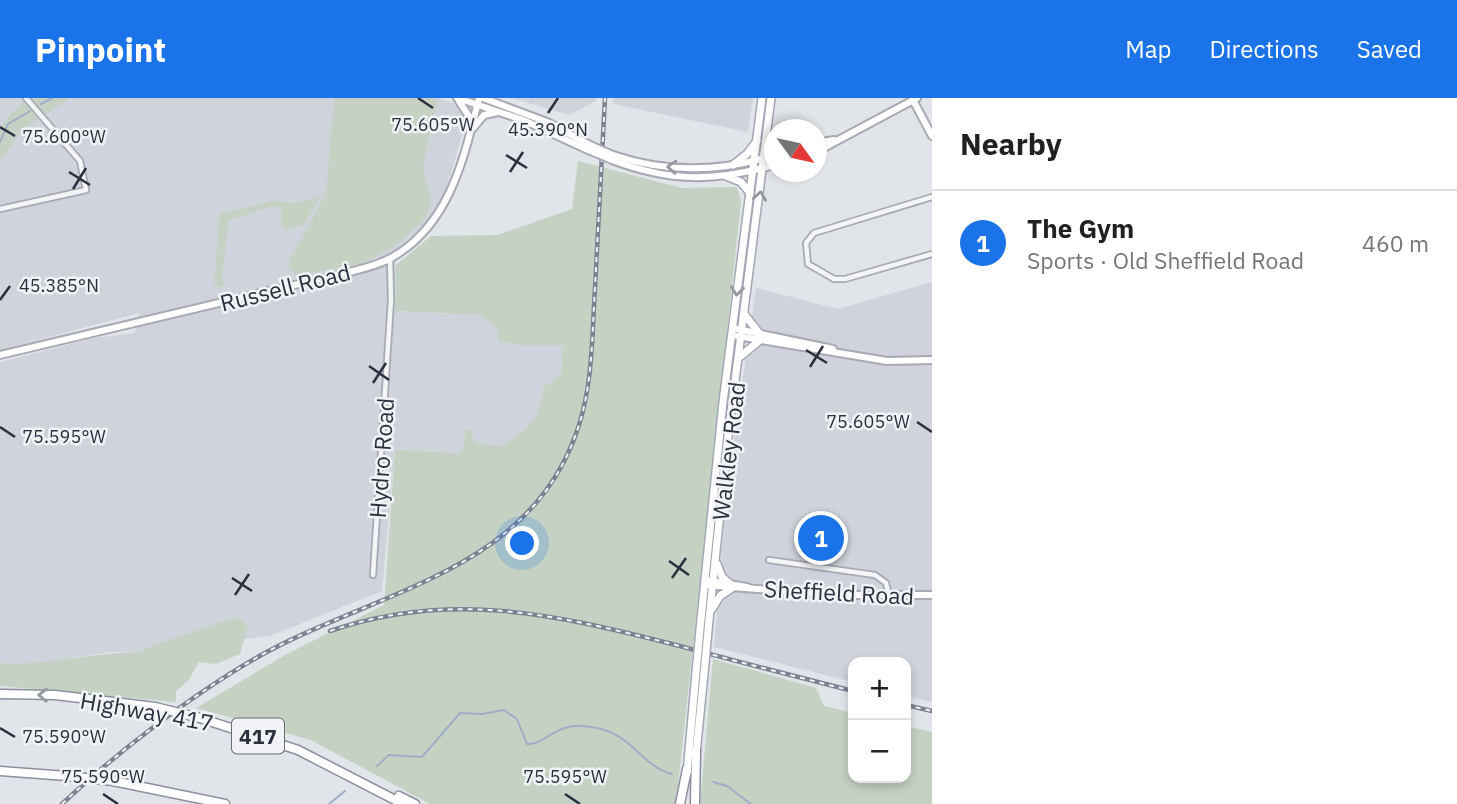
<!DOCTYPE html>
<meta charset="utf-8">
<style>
:root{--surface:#fff;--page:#f6f6f6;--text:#202124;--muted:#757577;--line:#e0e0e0;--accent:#1a73e8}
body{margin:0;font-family:"IBM Plex Sans",sans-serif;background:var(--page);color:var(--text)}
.controls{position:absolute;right:21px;bottom:21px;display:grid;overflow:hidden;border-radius:14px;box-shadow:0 4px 10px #0003}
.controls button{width:63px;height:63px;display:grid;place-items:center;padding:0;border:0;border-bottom:2px solid var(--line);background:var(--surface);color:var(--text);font:35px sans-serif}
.compass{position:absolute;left:764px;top:21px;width:63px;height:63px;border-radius:50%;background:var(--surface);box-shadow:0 4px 10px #0003;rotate:123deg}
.you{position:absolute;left:523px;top:446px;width:24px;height:24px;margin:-18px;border:5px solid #fff;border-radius:50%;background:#1a73e8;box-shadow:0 0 0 10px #1a73e833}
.badge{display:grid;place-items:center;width:46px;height:46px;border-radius:50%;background:var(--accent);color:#fff;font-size:23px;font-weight:700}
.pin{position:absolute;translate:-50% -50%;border:4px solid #fff;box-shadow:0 2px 7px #0006}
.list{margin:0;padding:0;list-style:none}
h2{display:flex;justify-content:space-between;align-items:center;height:91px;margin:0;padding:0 28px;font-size:30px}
h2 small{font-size:23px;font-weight:400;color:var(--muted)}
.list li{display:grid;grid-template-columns:46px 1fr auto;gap:21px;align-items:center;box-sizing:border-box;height:105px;padding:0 28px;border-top:2px solid var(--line)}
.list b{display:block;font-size:26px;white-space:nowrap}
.list p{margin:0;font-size:23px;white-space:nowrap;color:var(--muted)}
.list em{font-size:23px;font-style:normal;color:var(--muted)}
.map{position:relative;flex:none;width:932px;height:706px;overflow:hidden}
header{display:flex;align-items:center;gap:42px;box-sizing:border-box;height:98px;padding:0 35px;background:var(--accent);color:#fff}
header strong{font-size:33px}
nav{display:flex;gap:38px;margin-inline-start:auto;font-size:24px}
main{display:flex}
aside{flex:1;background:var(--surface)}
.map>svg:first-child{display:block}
</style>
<header>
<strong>Pinpoint</strong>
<nav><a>Map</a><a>Directions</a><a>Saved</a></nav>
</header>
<main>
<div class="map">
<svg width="932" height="706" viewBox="0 0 932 706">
<rect width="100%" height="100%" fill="#e1e4e9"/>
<!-- built -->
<g fill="#d0d3db">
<path d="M0,0H439L459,7L467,19L446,93L425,126L396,152L395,213L480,217L499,230L497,242L517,247H563L561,277L543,289L540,315L535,325L503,348L474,345L472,332L466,331L463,355L395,352L382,493L270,538L142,554H112L29,567L0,565V264L95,240L135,235L139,215L0,252Z"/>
<path d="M512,0H596V3L569,17Z"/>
<path d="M613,0H753L748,34L613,6Z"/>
<path d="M932,184V604L906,598V564H853V584L714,549L727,389L756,190L838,211Z"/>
</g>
<!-- green -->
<g fill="#c5d2c3">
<path d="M26,0H70L22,32L0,63V29Z"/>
<path d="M334,0H431L437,3L423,68L431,103L425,121L394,149L363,165L296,178L289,168L291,160L326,96Z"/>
<path d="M578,63L682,90L737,89L741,104L676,706H430L311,642L196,610L287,556L384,507L395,352L462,355L466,331L472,332L474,345L503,348C531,327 539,325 543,289L561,277L563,247H517L497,242L499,230L480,217L395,213L396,167L431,138L497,137L572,111Z"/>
<path d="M321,98L304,126L287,132L281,127V111L273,108L229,122L222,179L224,188L220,190L214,185L220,116L272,103L295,105Z"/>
<path d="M230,521L242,522L248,527L240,556L216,566L199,564L188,583L176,593V604L0,588V565C48,568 94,554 142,554L146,550Z"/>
<path d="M713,561L816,590L824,608L853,615V680H906V628L932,634V706H700Z"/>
</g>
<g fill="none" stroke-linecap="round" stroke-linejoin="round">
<!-- stream -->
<g stroke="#9faec6" stroke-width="2">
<path d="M41,6L52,0"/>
<path d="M0,44L8,26L30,13"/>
<path d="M377,668L389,657L422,659L460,615L482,616L504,612L517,621L527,646C545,647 554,626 582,628C634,631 636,666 672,676"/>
<path d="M713,684L727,688L751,706"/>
<path d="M329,706L345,693"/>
</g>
<!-- street casing -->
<g stroke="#a7aab3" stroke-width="8">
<g id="street">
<path d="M932,99L814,135L806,145L808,166L834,181H845L932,156"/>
<path d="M0,111L86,92L80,63L26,0"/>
<path d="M769,462L875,477L886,485L889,497"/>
<path d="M373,477L391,202L390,160"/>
</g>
</g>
<!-- secondary casing -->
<g stroke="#a7aab3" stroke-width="10">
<g id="secondary">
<path d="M457,0L523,22L588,52"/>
<path d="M483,0L547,24L590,47"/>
<path d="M913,2L932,38"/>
<path d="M459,3L472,23"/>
<path d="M473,30L484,17L498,14"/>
<path d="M816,45L834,42"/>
<path d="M816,54L917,0"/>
<path d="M613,57C666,75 721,74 774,57"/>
<path d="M612,62C670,84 714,84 774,67"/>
<path d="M737,231L833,251"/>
<path d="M737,238L887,263L932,262"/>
<path d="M0,257L341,176C358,172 376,168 391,160C450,127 464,60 479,0"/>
<path d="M705,482L747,489"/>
<path d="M705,487L838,497H932"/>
</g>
</g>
<!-- primary casing -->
<g stroke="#a2a7b4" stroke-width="10">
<g id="primary">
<path d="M733,67L747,56L757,43"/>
<path d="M726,78L741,84L750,95"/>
<path d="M745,217L759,235"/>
<path d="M741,258L760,242"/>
<path d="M717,466L722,479L729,485"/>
<path d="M712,511L720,498L732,490"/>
<path d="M701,521L723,304L762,0"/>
<path d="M709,522L727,346L771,0"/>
<path d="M696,656L704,576"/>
<path d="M687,675L696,574"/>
</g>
</g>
<!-- highway casing -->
<g stroke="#8a909e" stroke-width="11">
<g id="highway">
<path d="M0,596L55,597L155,609"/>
<path d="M200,620L298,652L403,706"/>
<path d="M0,673L67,678"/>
<path d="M113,683L225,706"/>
<path d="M399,698L415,706"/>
<path d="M680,706L687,671"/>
<path d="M695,706L696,652"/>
</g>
</g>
<!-- street -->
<use href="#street" stroke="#f4f5f7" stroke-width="4.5"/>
<!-- secondary -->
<use href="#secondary" stroke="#fff" stroke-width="6"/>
<!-- primary -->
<use href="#primary" stroke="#fff" stroke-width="7"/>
<!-- highway -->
<use href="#highway" stroke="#fff" stroke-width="8"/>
<!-- rail casing -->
<g stroke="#7c8291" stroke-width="4.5">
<g id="rail">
<path d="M330,533C451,492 553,516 672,546C732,562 793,578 853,593"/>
<path d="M906,607L932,613"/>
<path d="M62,706C116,655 192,597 256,560C375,492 532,476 579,327C593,283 592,236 595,190C598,127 602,63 605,0"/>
</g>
</g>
<!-- rail -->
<use href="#rail" stroke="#f1f3f6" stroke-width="2" stroke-dasharray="5" stroke-linecap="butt"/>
<!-- secondary-bridge casing -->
<g stroke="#a7aab3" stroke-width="10" stroke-linecap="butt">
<g id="secondary-bridge">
<path d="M590,47L613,57"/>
<path d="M588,52L612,62"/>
</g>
</g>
<!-- primary-bridge casing -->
<g stroke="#a2a7b4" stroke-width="10" stroke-linecap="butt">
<g id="primary-bridge">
<path d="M696,574L701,521"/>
<path d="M704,576L709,522"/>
</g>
</g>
<!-- highway-bridge casing -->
<g stroke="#8a909e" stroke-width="11" stroke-linecap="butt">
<g id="highway-bridge">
<path d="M155,609L200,620"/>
<path d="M67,678L113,683"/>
</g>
</g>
<!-- secondary-bridge -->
<use href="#secondary-bridge" stroke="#fff" stroke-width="6"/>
<!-- primary-bridge -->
<use href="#primary-bridge" stroke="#fff" stroke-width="7"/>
<!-- highway-bridge -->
<use href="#highway-bridge" stroke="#fff" stroke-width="8"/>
</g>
<!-- one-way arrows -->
<defs><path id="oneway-chevron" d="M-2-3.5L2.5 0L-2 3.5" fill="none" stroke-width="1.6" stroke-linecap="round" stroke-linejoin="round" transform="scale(1.75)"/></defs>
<g stroke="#95989f">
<use href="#oneway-chevron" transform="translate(672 69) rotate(-176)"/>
<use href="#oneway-chevron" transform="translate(760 98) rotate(-82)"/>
<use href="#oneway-chevron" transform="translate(737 193) rotate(97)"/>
<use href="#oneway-chevron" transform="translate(43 597) rotate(-178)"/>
</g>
<!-- ticks -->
<path fill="none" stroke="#2b303f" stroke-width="2.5" d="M418,0L433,10M548,15L558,0M0,29L15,38M506,57L527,70M69,74L90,87M510,74L523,54M73,91L86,70M0,202L10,188M806,252L827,265M369,268L389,282M810,269L823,248M373,285L386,265M917,324L932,334M0,329L15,339M669,463L689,477M232,480L252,493M672,480L686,460M235,497L249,476M0,630L15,639M103,696L118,706M565,696L580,706"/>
<g text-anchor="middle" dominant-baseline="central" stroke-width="5" stroke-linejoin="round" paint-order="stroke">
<!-- shield labels -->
<rect fill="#f1f3f6" stroke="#666a76" stroke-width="2" x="232" y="620.5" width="52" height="35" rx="5"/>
<g font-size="21" font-weight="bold" fill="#2b303f">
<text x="258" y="638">417</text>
</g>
<!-- street labels -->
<g font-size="23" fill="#2b303f" stroke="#f1f3f6">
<text transform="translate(285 189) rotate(-14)">Russell Road</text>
<text transform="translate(728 353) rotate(-83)">Walkley Road</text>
<text transform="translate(381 360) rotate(-86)">Hydro Road</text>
<text transform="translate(839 494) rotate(3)">Sheffield Road</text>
<text transform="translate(147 613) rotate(10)">Highway 417</text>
</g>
</g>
<g font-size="18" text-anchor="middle" fill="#2b303f" stroke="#f1f3f6" stroke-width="5" stroke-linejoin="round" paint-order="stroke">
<text x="433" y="33">75.605°W</text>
<text x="548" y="38">45.390°N</text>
<text x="64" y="45">75.600°W</text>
<text x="59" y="194">45.385°N</text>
<text x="868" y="330">75.605°W</text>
<text x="64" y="345">75.595°W</text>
<text x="64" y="645">75.590°W</text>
<text x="103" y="685">75.590°W</text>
<text x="565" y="685">75.595°W</text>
</g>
</svg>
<div class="controls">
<button>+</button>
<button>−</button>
</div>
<svg class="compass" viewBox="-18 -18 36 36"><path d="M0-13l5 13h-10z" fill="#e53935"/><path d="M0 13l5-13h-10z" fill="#757577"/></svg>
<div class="you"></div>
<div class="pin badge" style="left:821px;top:440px">1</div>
</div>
<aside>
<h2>Nearby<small></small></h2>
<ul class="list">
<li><span class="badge">1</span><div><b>The Gym</b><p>Sports · Old Sheffield Road</p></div><em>460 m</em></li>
</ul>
</aside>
</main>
